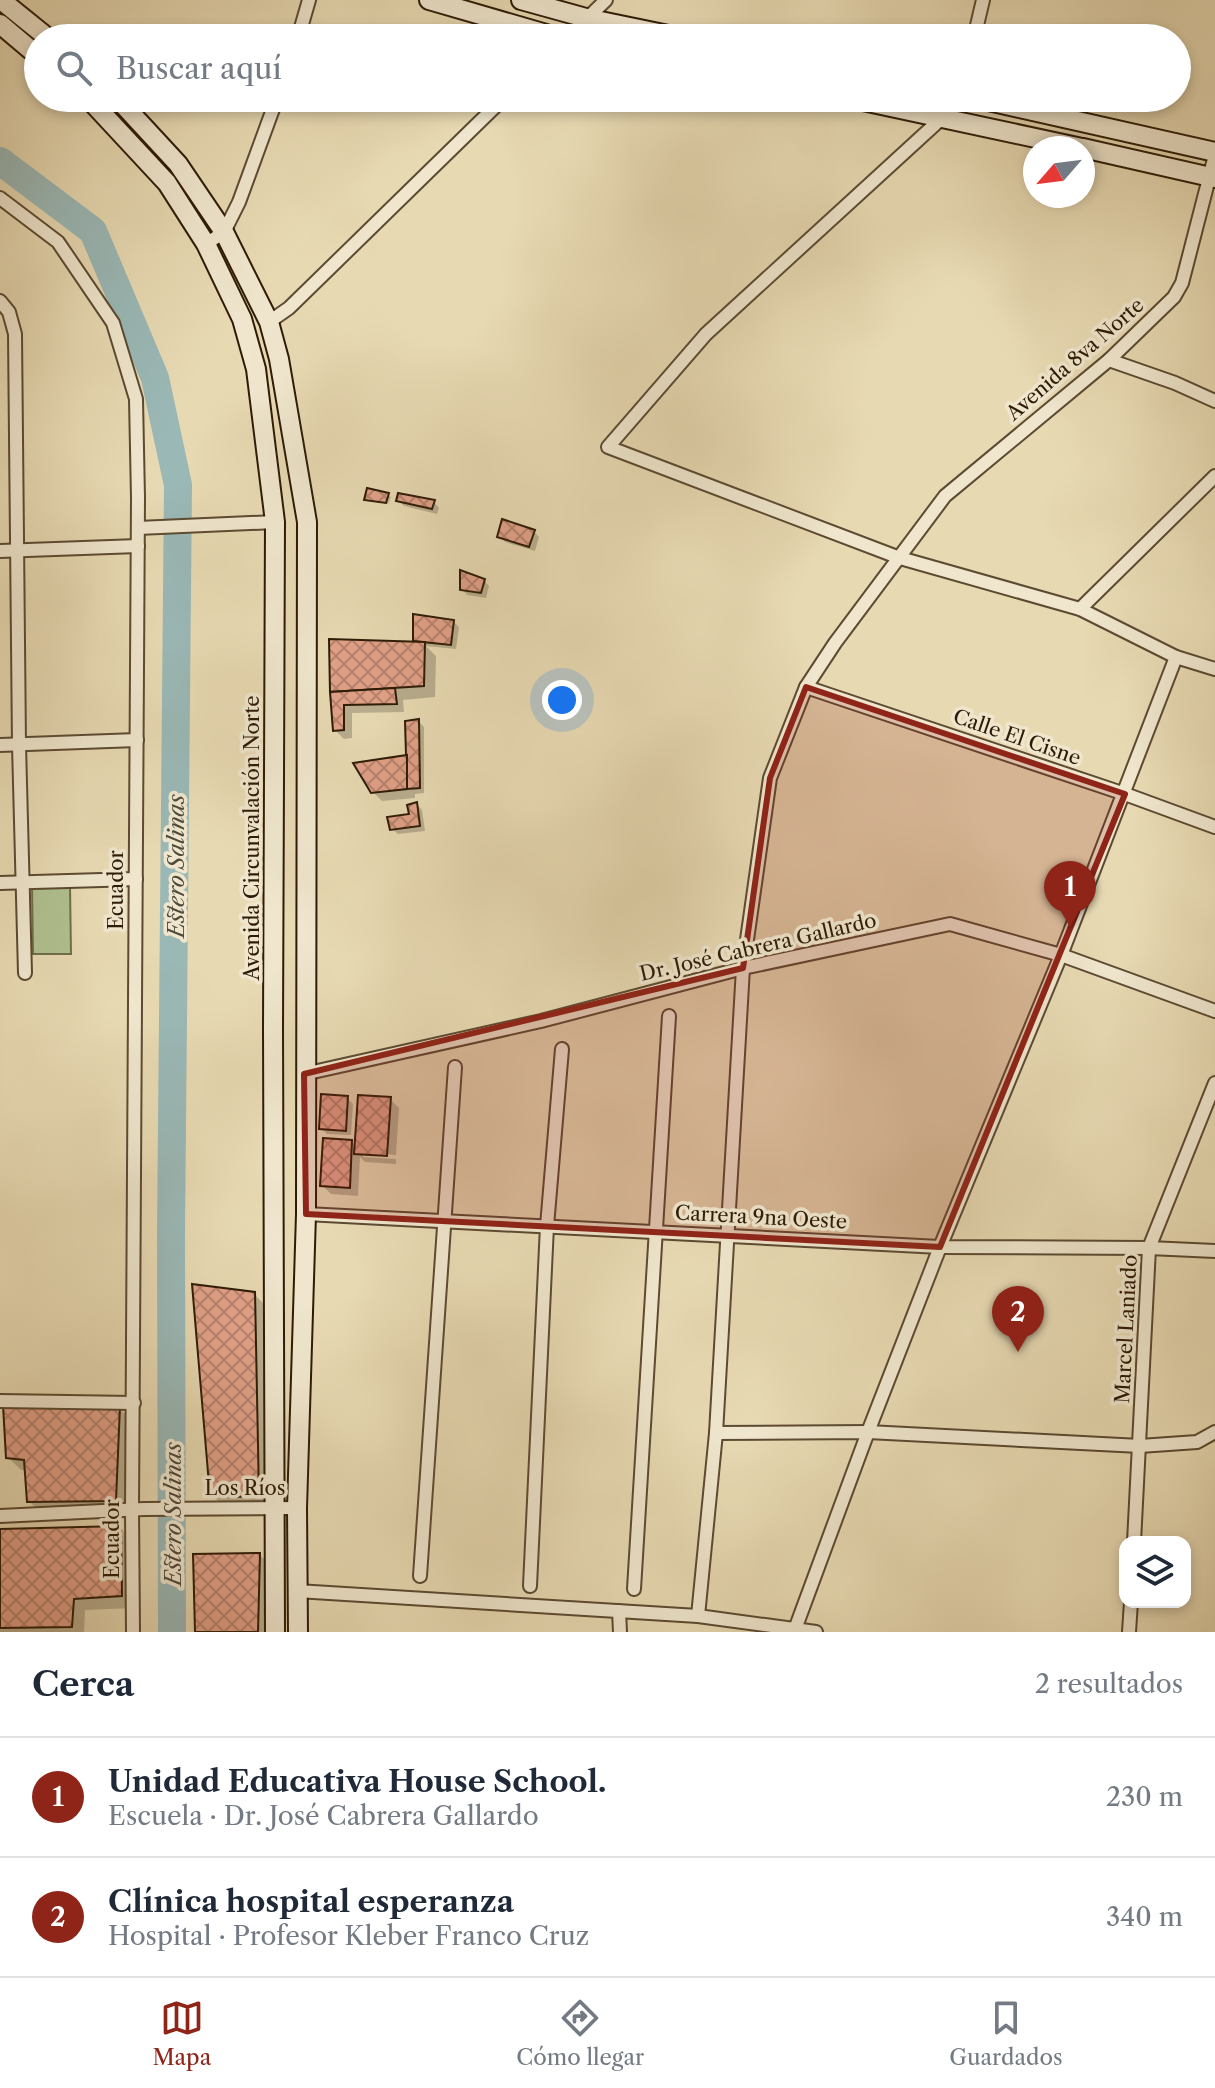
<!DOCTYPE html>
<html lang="es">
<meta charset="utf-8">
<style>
:root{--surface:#fff;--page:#f6f6f7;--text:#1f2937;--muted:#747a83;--line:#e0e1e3;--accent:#8f2418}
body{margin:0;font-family:"Libre Caslon Text",serif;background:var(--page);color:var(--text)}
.controls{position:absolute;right:24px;bottom:24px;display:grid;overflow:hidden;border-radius:16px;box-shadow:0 4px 12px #0003}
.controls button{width:72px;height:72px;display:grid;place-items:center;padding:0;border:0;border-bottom:2px solid var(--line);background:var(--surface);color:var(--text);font:40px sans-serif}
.compass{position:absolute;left:1023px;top:136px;width:72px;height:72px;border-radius:50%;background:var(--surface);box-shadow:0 4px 12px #0003;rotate:242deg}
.you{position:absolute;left:562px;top:700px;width:28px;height:28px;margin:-20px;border:6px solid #fff;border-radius:50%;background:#1a73e8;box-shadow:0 0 0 12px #1a73e833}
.badge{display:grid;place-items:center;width:52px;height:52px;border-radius:50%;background:var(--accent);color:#fff;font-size:26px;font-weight:700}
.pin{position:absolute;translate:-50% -66px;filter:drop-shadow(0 2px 4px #0008)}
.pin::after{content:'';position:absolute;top:42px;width:28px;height:24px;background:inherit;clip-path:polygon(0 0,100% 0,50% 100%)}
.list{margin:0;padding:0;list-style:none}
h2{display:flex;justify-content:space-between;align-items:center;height:104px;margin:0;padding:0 32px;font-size:34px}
h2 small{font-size:26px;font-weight:400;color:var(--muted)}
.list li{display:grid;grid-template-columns:52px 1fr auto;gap:24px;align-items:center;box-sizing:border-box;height:120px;padding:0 32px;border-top:2px solid var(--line)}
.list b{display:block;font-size:30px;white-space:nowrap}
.list p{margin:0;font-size:26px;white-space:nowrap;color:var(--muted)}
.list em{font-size:26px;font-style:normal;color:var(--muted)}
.icon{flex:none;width:44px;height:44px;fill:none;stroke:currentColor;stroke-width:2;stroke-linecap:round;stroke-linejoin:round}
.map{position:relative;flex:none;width:1215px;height:1632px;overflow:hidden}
.search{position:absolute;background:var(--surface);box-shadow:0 4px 12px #0003;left:24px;right:24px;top:24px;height:88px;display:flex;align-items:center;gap:20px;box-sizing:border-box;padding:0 28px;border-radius:44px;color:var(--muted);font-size:30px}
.sheet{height:344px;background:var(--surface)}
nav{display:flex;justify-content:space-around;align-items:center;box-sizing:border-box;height:112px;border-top:2px solid var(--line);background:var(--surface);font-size:22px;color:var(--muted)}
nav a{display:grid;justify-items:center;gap:4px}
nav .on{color:var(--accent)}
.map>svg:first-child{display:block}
</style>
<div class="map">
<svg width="1215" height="1632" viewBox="0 0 1215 1632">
<defs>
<pattern id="building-cross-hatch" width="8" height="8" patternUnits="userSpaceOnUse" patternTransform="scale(2)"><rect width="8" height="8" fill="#e1a188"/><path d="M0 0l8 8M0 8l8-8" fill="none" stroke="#b7826d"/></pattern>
</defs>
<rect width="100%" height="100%" fill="#e7d9b2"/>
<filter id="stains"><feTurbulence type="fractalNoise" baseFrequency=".0025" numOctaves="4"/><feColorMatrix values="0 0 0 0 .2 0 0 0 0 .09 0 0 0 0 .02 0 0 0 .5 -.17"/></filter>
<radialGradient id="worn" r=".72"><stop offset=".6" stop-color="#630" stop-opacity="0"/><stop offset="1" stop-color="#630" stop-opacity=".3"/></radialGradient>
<!-- green -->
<path fill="#b0c090" stroke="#6f6e4b" stroke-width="2" d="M32,887H70L71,954H33Z"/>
<!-- shadow -->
<g fill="#0003">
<path d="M388,495L391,497L388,504L366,499Z"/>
<path d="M398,500L434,502L439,508L437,514L404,506Z"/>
<path d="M534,532L539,537L535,551L505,542L500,536Z"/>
<path d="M484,580L489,586L486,598L467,595L462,589Z"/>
<path d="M453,621L459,627L456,649L426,646L436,656L435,697L403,700L404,712L352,713V738L344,739L335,730L331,641L419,644L415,640Z"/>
<path d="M418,721L424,727V793L415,794V798L382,801L372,791L408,757Z"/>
<path d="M417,804L422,810L425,831L398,834L392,829L412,816Z"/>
<path d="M347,1098L353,1104L351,1135L327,1134L321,1128Z"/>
<path d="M390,1099L399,1108L396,1155L363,1153V1157L396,1159V1164L365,1162L360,1157L358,1196L331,1194L322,1185L351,1141L357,1147Z"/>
<path d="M254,1294L266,1306L270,1508H225L212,1495Z"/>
<path d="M119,1408L131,1420L128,1512L41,1513L29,1501L27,1470H21L8,1457Z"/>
<path d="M120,1528L132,1540L133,1608L85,1610L84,1632H0V1531Z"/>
<path d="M260,1555L272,1567L270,1632H197Z"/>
</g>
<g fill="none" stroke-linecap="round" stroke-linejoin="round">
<!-- river -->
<path stroke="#9ab8b6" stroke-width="28" d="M0,161L93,231L155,378L178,485L171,1233L172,1632"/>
</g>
<!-- building -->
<g fill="url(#building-cross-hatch)" stroke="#2e1b06" stroke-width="2">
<path d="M367,488L389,493L386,503L364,500Z"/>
<path d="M398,493L435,500L432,509L396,501Z"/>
<path d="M502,519L535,530L529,547L497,537Z"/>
<path d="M460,570L485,579L481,593L460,590Z"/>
<path d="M413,614L454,620L451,645L413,641Z"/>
<path d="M329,639L425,642L424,686L330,692Z"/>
<path d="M395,688L397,704L344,705V730L333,731L330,692Z"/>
<path d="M419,719L420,788L407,789L405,721Z"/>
<path d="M407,755V789L371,793L353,763Z"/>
<path d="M417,802L420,826L390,830L387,817L409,814L407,805Z"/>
<path d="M321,1094L348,1096L346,1131L319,1129Z"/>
<path d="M358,1095L391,1097L387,1156L354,1154Z"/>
<path d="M323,1138L352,1140L350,1188L320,1186Z"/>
<path d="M192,1284L255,1292L259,1497L210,1496Z"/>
<path d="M3,1405L120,1406L116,1501L27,1502L24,1460L6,1458Z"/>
<path d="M121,1526L122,1596L74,1599L72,1627L0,1628V1529Z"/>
<path d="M260,1553L258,1632H195L193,1554Z"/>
</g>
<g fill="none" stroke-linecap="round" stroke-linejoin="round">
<!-- minor casing -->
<g stroke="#5c4a31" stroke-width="16">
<g id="minor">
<path d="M298,38L309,0"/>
<path d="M567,38L606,0"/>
<path d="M974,38L983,0"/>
<path d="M957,98L942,118L706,334L608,447L900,558L1080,609L1176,657L1215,669"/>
<path d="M0,198L58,242L113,323L136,399L138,498L132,1510L133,1632"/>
<path d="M206,244L224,232L239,202L277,98"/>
<path d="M0,301L9,312L15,334L19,745L25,973"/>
<path d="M269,322L289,308L504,98"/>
<path d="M1109,360L1175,383L1215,401"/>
<path d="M138,528L275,522"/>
<path d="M0,551L138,546"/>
<path d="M1080,609L1215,476"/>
<path d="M806,687L1125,794L1215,827"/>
<path d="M0,745L137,740"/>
<path d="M0,883L136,879"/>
<path d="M304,1074L541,1021L743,968L950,924L1061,955L1215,1011"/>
<path d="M306,1214L940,1247L1149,1248L1215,1251"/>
<path d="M0,1401L134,1403"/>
<path d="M716,1433L868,1432L1140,1446L1197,1442L1215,1432"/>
<path d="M0,1516L144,1509L297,1508"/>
<path d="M1134,1542L1149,1248L1215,1083"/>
<path d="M420,1576L455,1067"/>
<path d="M530,1586L547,1226L562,1049"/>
<path d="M634,1589L669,1016"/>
<path d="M297,1591L698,1616L816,1632"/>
<path d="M619,1611L620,1632"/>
<path d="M698,1616L716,1433L743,968L770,778L806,687L835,643L945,496L1109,360L1174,297L1182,283L1215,155"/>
<path d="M794,1632L868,1432L940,1247L1061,955L1176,657"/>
<path d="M1129,1632L1131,1602"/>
</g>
</g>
<!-- secondary casing -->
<g stroke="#2e1b06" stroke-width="22">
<g id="secondary">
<path d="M1,0L48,38"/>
<path d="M429,0L560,38"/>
<path d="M521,0L586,18L683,38"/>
<path d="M0,24L38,56"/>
<path d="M88,98L167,183L206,244L242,319L256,369L275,522L273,1029L275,1632"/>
<path d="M117,98L178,164L224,232L269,322L279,359L307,522L306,1214L297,1508L298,1632"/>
<path d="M849,98L1082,148"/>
<path d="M975,98L1215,152"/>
<path d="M1083,148L1215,178"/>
</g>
</g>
<!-- minor -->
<use href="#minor" stroke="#efe6cd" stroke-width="12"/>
<!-- secondary -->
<use href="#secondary" stroke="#efe6cd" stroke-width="18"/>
</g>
<!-- marked area -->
<path fill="#8f2418" fill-opacity="0.2" stroke="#8f2418" stroke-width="6" stroke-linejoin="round" d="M806,687L1125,794L940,1247L306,1214L304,1074L743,968L770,778Z"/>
<g text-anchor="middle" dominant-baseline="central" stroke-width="7" stroke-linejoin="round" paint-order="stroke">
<!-- street labels -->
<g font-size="20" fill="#2e1b06" stroke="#efe6cd">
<text transform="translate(1075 359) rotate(-41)">Avenida 8va Norte</text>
<text transform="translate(1017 737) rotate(19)">Calle El Cisne</text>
<text transform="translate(252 838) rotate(-90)">Avenida Circunvalación Norte</text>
<text transform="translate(116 890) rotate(-90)">Ecuador</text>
<text transform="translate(758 947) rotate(-13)">Dr. José Cabrera Gallardo</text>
<text transform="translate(761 1217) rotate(3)">Carrera 9na Oeste</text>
<text transform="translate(1126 1329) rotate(-87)">Marcel Laniado</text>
<text x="245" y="1488">Los Ríos</text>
<text transform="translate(112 1539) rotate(-90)">Ecuador</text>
</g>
<!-- water labels -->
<g font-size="22" font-style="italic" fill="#4e4a3b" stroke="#efe6cd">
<text transform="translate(176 866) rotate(-90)">Estero Salinas</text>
<text transform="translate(173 1514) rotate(-90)">Estero Salinas</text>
</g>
</g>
<rect width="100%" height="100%" filter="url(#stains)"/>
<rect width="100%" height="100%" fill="url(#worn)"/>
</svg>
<div class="controls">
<button><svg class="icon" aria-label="layers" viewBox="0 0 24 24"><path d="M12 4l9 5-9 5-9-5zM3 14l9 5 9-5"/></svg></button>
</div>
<svg class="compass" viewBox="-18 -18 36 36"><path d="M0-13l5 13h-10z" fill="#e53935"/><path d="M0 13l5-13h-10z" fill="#747a83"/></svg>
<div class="you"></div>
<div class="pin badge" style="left:1070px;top:927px">1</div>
<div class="pin badge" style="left:1018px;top:1352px">2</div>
<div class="search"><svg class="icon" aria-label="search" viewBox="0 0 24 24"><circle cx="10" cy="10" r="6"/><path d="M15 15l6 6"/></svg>Buscar aquí</div>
</div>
<section class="sheet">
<h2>Cerca<small>2 resultados</small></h2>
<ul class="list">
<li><span class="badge">1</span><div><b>Unidad Educativa House School.</b><p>Escuela · Dr. José Cabrera Gallardo</p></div><em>230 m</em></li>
<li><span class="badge">2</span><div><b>Clínica hospital esperanza</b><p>Hospital · Profesor Kleber Franco Cruz</p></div><em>340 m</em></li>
</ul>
</section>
<nav>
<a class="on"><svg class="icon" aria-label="map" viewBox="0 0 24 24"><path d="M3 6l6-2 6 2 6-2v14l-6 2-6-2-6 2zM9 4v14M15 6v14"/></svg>Mapa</a>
<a><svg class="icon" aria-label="directions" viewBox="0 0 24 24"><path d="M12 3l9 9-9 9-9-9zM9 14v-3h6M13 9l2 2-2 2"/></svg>Cómo llegar</a>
<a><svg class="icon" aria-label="saved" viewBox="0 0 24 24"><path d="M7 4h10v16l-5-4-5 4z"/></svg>Guardados</a>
</nav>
